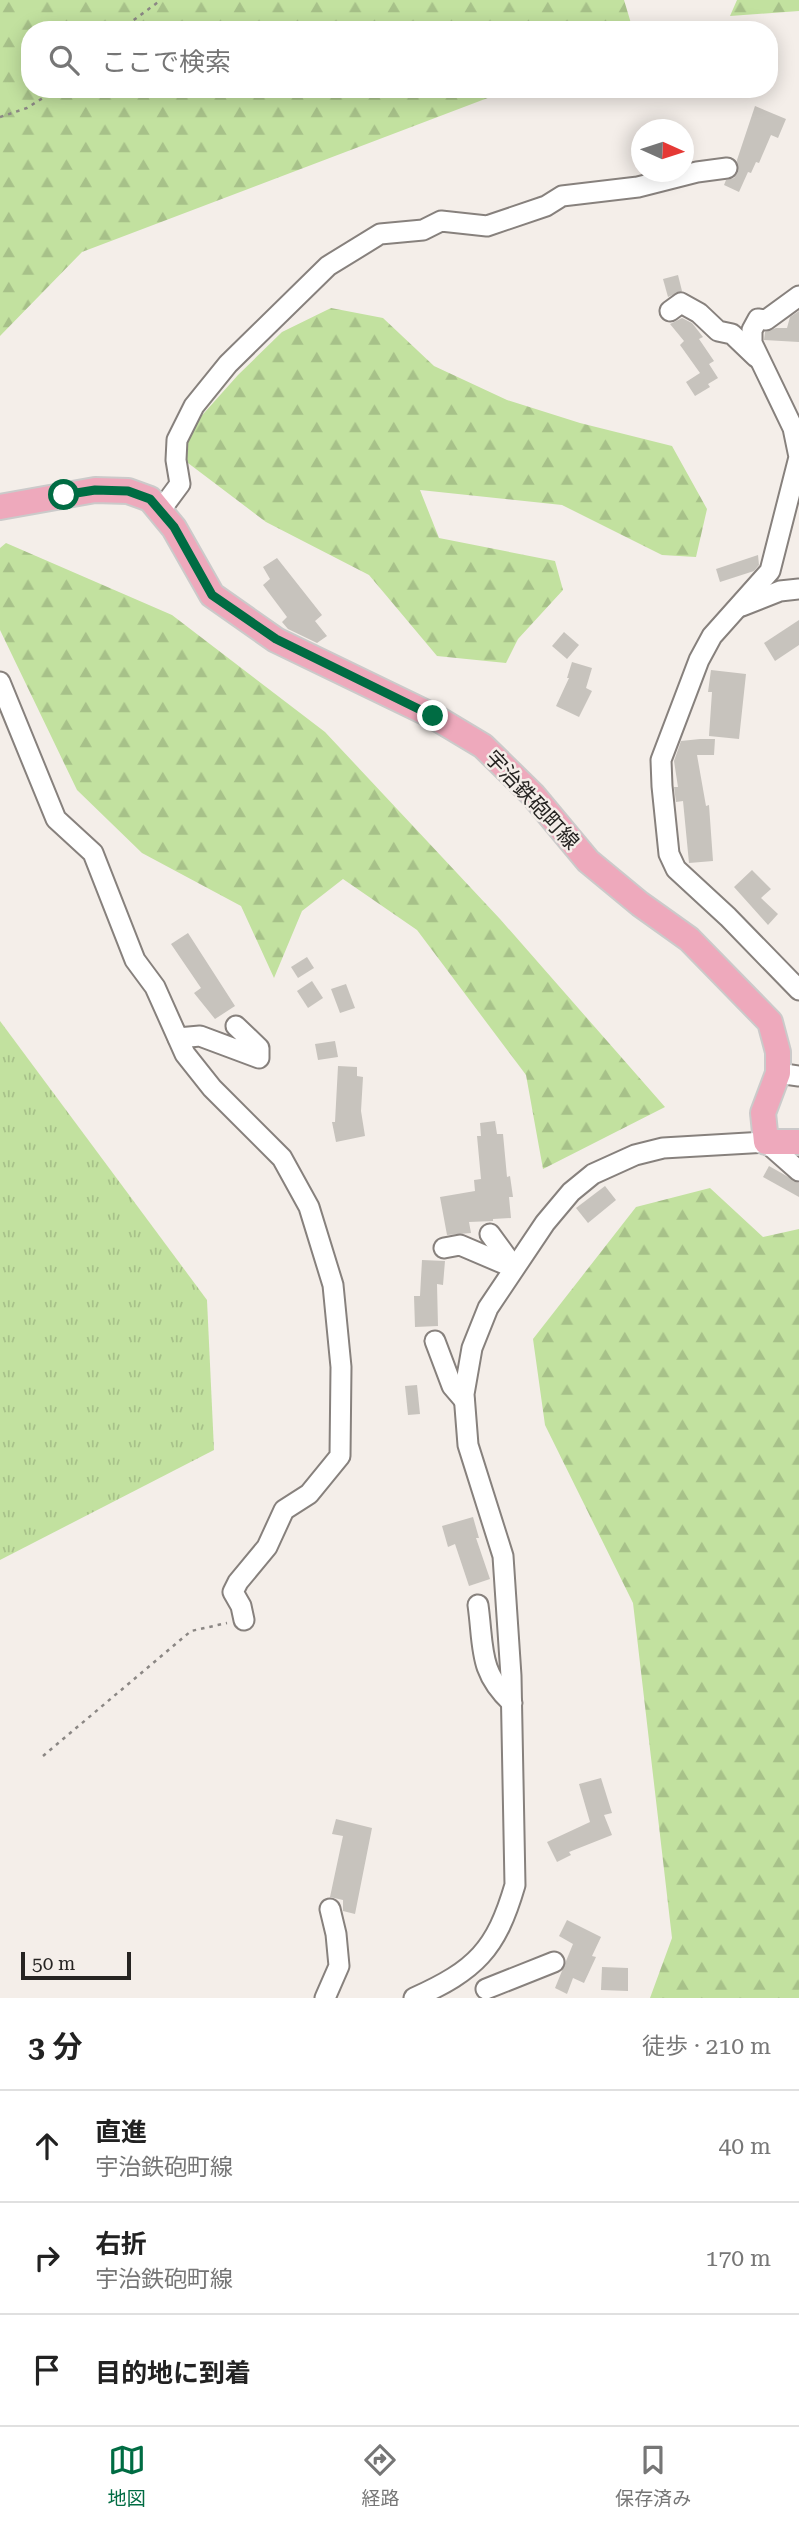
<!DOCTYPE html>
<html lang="ja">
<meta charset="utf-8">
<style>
:root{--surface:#fff;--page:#f6f6f6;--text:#222;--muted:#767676;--line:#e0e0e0;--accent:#006c43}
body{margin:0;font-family:"Roboto Serif","Noto Sans JP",serif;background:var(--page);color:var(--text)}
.compass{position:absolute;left:631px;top:119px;width:63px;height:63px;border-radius:50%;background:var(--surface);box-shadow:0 4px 18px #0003;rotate:93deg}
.scale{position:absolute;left:21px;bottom:18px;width:110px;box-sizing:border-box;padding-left:7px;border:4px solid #262422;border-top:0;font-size:19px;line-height:24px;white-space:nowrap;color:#262422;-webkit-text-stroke:5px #f4eee9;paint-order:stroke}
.stop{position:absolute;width:21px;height:21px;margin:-16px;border:5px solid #006c43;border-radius:50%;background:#fff}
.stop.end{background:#006c43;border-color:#fff;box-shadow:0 2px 7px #0008}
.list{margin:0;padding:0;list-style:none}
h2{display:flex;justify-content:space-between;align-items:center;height:91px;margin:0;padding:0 28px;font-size:30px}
h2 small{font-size:23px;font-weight:400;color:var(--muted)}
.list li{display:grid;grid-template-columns:46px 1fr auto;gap:21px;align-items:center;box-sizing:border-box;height:112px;padding:0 28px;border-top:2px solid var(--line)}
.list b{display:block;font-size:26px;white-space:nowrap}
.list p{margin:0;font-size:23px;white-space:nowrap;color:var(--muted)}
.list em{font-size:23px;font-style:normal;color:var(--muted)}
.icon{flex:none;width:38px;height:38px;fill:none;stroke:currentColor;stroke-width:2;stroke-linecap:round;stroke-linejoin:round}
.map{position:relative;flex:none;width:799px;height:1998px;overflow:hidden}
.search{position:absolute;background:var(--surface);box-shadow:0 4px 18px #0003;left:21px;right:21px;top:21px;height:77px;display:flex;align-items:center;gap:18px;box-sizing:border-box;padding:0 24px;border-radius:28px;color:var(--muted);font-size:26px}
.sheet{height:427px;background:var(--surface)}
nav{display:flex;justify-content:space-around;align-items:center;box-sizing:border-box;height:98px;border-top:2px solid var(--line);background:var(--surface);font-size:19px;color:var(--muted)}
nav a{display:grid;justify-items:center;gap:4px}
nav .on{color:var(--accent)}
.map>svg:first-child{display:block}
</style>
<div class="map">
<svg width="799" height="1998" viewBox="0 0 799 1998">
<defs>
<pattern id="grass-tufts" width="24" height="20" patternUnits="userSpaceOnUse" patternTransform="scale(1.75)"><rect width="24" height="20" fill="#c2e19f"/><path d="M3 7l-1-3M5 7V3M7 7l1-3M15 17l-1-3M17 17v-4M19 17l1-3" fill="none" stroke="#a7c189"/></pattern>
<pattern id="forest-firs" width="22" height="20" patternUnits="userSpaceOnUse" patternTransform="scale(1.75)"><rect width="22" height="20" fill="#c2e19f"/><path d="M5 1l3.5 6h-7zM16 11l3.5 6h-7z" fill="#a7c189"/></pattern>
</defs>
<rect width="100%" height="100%" fill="#f4eee9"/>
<!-- grass -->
<path fill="url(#grass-tufts)" d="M0,1021L207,1300L214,1450L0,1560Z"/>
<!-- forest -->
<g fill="url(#forest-firs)">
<path d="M0,0H624L633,30H30V89H511L82,252L0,336Z"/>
<path d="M737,0H799V11L730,16Z"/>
<path d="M331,308L383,318L434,366L507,400L580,423L672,446L707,509L696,557L662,555L562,505L420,490L439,538L555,561L563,590L518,639L506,663L437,656L369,575L266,522L188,463L180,440L238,375L282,332Z"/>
<path d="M6,543L172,615L325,732L500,919L665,1107L543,1169L526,1075L417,930L343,879L302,911L274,978L241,906L142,853L77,790L0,630V548Z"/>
<path d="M710,1188L763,1237L799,1229V1998H650L672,1938L633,1603L545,1425L533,1339L636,1207Z"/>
</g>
<!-- building -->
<g fill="#c7c3bd">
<path d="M755,106L786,119L778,138L771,135L759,163L756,162L751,173L748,172L739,192L724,185L726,180L734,178L738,172L737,160Z"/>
<path d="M678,275L682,291L668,297L663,279Z"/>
<path d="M799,311V342L764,340L765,332L776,328H787L790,317Z"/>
<path d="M682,318L692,323L703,337L699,339L714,361L709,364L718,378L708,384L710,387L695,396L686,382L700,373L680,345L684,341L670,324Z"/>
<path d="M758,555L759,565L754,571L720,582L716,569Z"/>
<path d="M277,558L322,615L315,621L327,636L317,643L288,629L282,622L287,617L263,585L270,579L263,567Z"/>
<path d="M799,620V645L775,661L764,643Z"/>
<path d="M564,632L579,645L567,659L552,646Z"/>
<path d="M572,662L592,668L586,688L592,691L579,717L556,706L569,678H567Z"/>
<path d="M711,670L746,674L739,739L709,736L712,692H708Z"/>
<path d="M700,739H715L714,755H697L706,806L709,805L713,861L689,863L683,801L676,802L674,787H678L674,761L681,741Z"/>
<path d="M752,870L771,889L761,898L778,914L768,925L734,887Z"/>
<path d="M188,933L235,1006L215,1019L194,993L201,988L171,944Z"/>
<path d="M307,957L314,968L298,978L291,967Z"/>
<path d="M312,981L323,998L308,1008L297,991Z"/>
<path d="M346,984L355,1008L340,1013L331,989Z"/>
<path d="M335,1041L338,1057L318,1060L315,1044Z"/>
<path d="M338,1066L357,1067V1076L363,1077L361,1111L365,1136L336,1142L332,1122H335Z"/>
<path d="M495,1121L497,1134H503L507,1177L510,1176L513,1197H509L511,1218L493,1219V1221L469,1222L471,1233L447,1235L440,1197L475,1191L474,1180L481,1179L477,1136H481L480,1123Z"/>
<path d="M769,1166L799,1183V1197L763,1177Z"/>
<path d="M605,1186L616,1200L588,1223L576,1208Z"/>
<path d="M422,1260L445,1261L443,1285L437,1284L438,1326L415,1327L414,1296H420Z"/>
<path d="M417,1385L420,1414L408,1415L405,1386Z"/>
<path d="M473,1517L479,1538H476L490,1579L469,1586L455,1544L448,1547L442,1526Z"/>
<path d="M601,1778L612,1813L604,1815L612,1835L569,1852L571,1855L557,1862L547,1842L590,1822L579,1784Z"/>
<path d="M336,1819L372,1828L355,1914L343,1911V1900L330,1897L343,1836L332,1834Z"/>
<path d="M567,1920L601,1937L592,1956L596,1957L584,1983L573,1978L567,1994L555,1988L573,1944L559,1936Z"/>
<path d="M602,1967L628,1968V1991L601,1990Z"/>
</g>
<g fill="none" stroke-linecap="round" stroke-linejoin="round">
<!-- minor casing -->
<g stroke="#87817d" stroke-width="23">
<g id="minor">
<path d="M799,296L766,320L758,319L752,330V343L793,428L799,457L770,571L712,636L699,660L661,760L662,786L669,854L676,869L728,917L799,990"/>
<path d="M670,311L681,303L699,313L718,331L732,334L756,357"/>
<path d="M160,511L180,484L176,460L177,440L194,406L228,364L328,266L380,234L423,230L441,221L487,226L546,206L562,196L638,187L697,172L727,168"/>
<path d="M742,606L780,591L799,589"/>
<path d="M0,682L56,819L93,853L135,960L155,987L185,1054L212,1088L282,1158L309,1207L333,1285L341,1367L340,1456L309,1494L284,1510L267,1547L238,1582L233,1592L241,1606L244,1620"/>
<path d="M178,1038L200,1036L259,1058V1048L236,1026"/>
<path d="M778,1073L799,1076"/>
<path d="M490,1234L514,1267"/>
<path d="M444,1248L460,1245L514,1268"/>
<path d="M435,1341L452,1386L464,1400"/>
<path d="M478,1605C484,1648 478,1671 512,1703"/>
<path d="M486,1989L554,1962"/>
<path d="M325,1998L339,1966L336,1934L330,1909"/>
<path d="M414,1998C476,1970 496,1950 515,1885L511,1676L503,1556L468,1445L464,1394L472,1348L488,1308L545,1223L571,1192L593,1174L635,1155L663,1148L766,1142L799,1171"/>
</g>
</g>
<!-- major casing -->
<g stroke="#cbcaca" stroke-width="28">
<path id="major" d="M0,507L95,490L128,491L150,499L174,528L212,595L276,640L433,716L483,746L533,795L588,861L640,904L689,939L770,1022L778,1052V1073L763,1113L766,1142H799"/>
</g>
<!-- path -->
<g stroke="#8b8784" stroke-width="2.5" stroke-dasharray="3.5 5" stroke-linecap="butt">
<path d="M120,30L161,0"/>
<path d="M0,117L27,108L57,89"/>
<path d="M43,1756L191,1631L227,1623"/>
</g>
<!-- minor -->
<use href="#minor" stroke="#fff" stroke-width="19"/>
<!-- major -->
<use href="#major" stroke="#eea9bc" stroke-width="24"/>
</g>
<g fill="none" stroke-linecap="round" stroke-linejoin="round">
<!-- route -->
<path stroke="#006c43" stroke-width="9" d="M64,495L95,490L128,491L150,499L174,527L212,595L276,639L433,716"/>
</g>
<g text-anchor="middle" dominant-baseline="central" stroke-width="5" stroke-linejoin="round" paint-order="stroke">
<!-- street labels -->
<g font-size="21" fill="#262422" stroke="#f4eee9">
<text transform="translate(532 800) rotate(47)">宇治鉄砲町線</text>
</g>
</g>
</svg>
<svg class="compass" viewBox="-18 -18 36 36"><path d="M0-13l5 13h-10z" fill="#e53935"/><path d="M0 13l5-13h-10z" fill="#767676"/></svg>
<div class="scale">50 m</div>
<div class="stop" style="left:64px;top:495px"></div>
<div class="stop end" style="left:433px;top:716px"></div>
<div class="search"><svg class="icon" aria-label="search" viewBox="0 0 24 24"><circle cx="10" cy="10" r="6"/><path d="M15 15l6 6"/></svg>ここで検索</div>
</div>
<section class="sheet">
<h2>3 分<small>徒歩 · 210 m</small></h2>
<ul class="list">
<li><svg class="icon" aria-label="ahead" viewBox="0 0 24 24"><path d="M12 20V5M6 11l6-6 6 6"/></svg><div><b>直進</b><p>宇治鉄砲町線</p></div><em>40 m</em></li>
<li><svg class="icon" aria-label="right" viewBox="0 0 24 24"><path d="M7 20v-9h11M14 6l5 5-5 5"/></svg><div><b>右折</b><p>宇治鉄砲町線</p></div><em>170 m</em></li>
<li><svg class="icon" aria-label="arrive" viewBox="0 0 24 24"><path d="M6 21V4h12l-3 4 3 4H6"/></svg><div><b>目的地に到着</b></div></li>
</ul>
</section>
<nav>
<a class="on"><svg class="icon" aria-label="map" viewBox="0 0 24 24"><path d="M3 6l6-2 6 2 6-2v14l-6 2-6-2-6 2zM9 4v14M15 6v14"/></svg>地図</a>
<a><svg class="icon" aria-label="directions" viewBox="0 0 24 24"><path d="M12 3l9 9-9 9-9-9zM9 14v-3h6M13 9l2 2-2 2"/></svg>経路</a>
<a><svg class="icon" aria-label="saved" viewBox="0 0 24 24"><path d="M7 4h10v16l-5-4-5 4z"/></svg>保存済み</a>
</nav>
